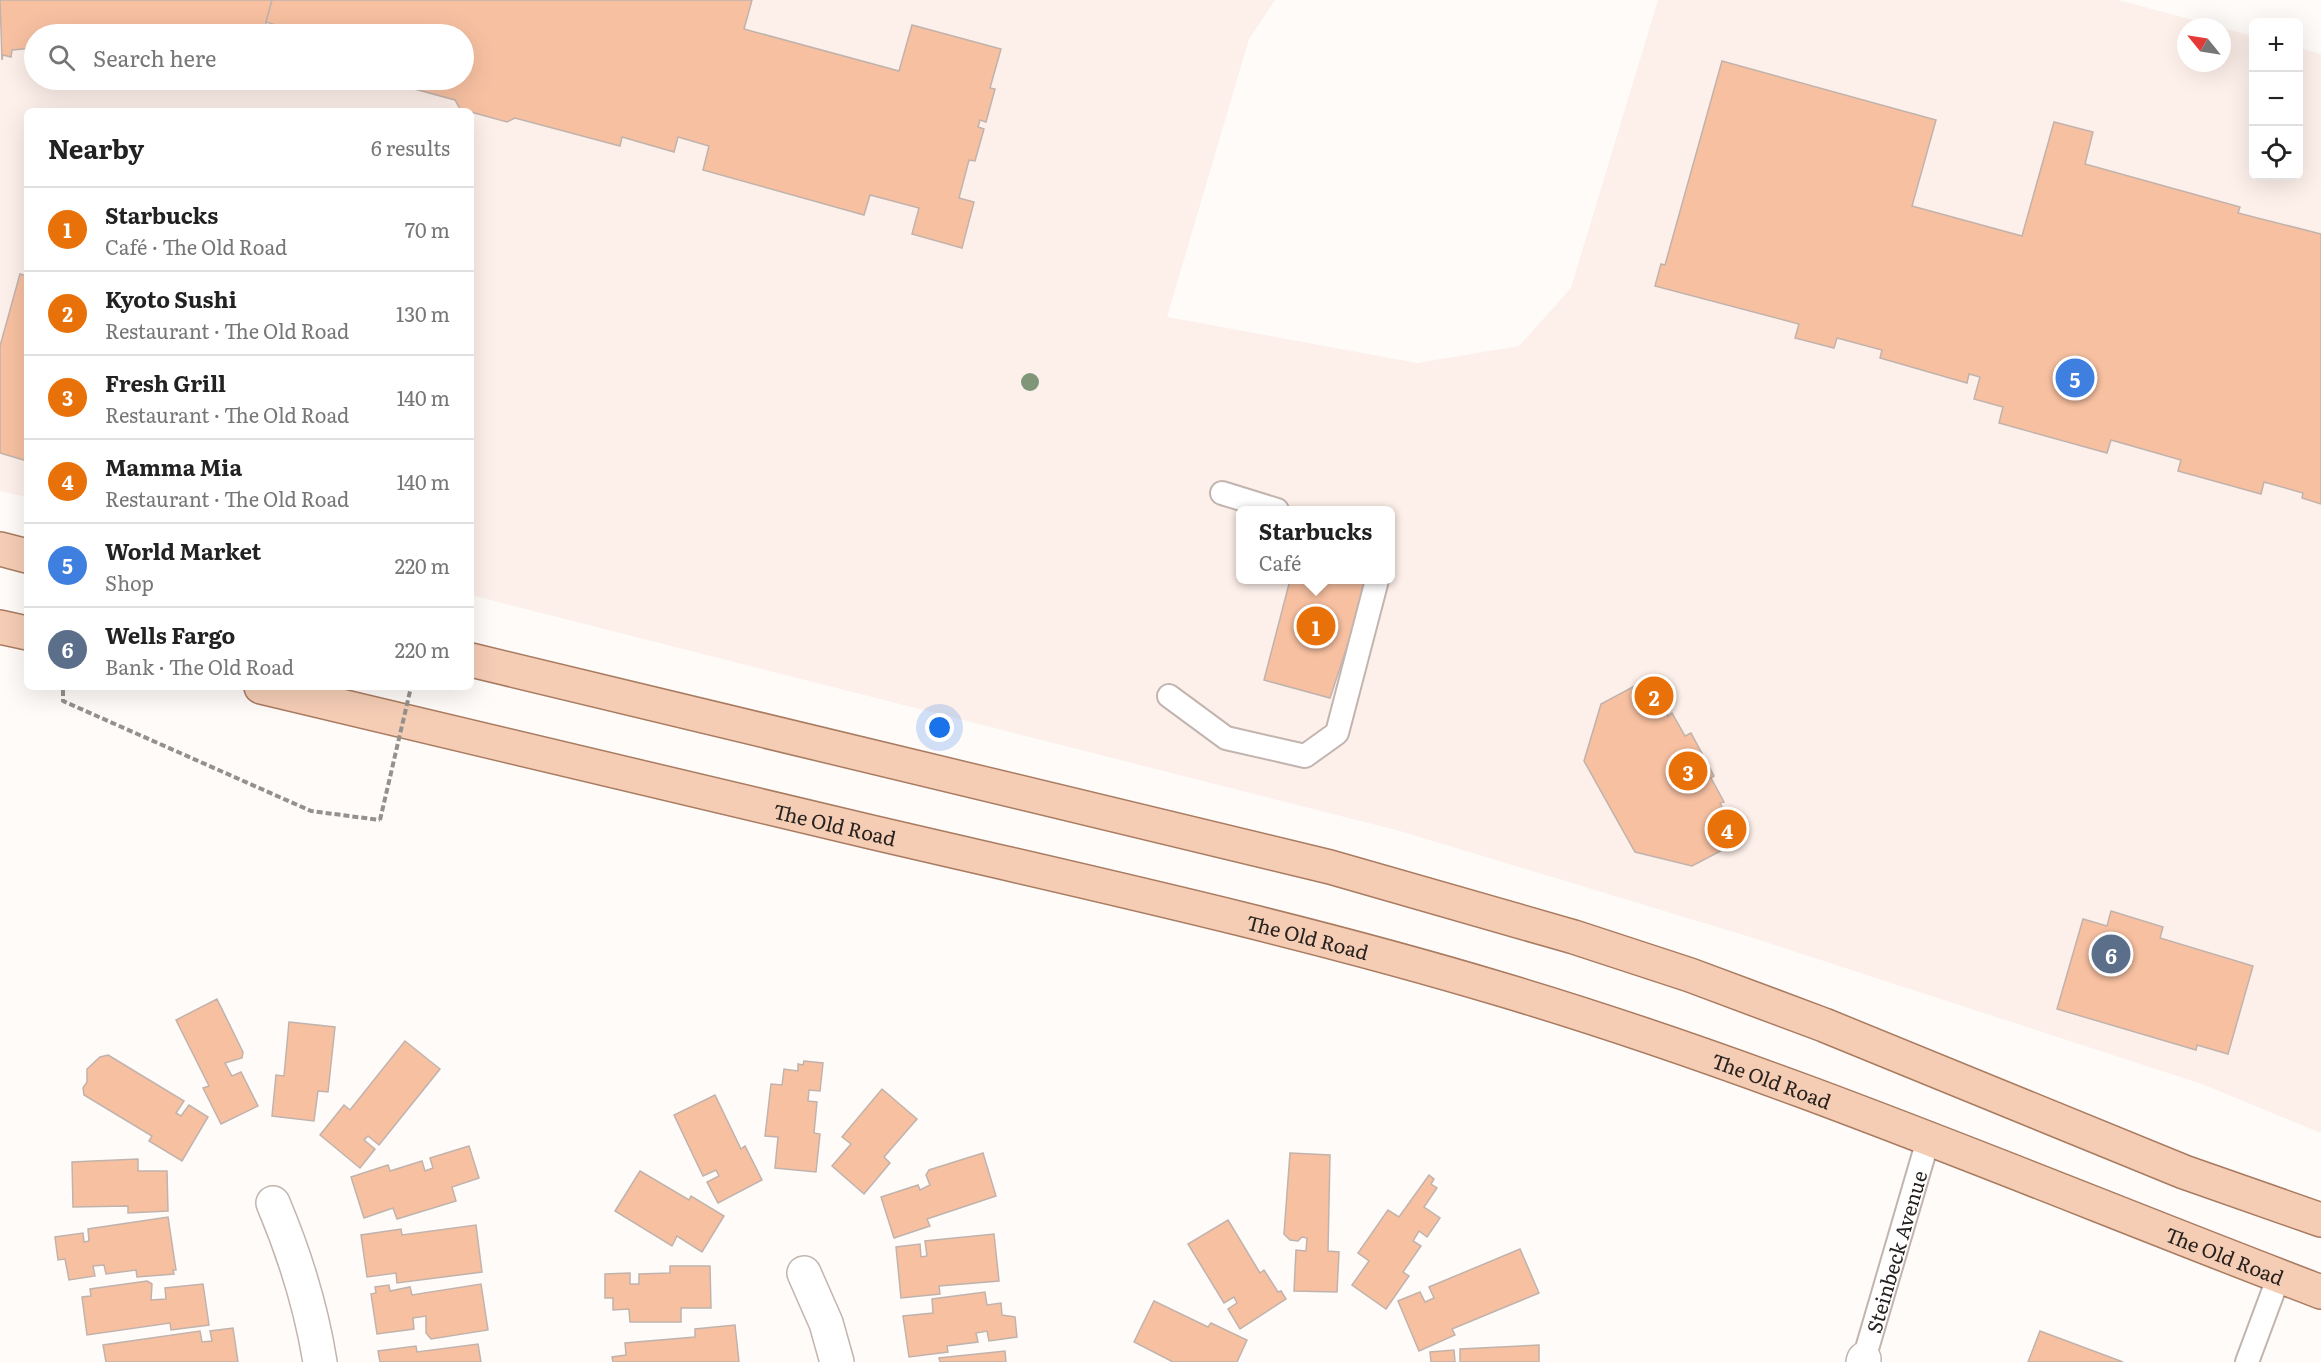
<!DOCTYPE html>
<meta charset="utf-8">
<style>
:root{--surface:#fff;--page:#f2f2f2;--text:#222;--muted:#767676;--line:#e0e0e0;--accent:#1a73e8}
body{margin:0;font-family:Literata,serif;background:var(--page);color:var(--text)}
.controls{position:absolute;right:18px;top:18px;display:grid;overflow:hidden;border-radius:9px;box-shadow:0 6px 24px #0002}
.controls button{width:54px;height:54px;display:grid;place-items:center;padding:0;border:0;border-bottom:2px solid var(--line);background:var(--surface);color:var(--text);font:30px sans-serif}
.compass{position:absolute;left:2177px;top:18px;width:54px;height:54px;border-radius:50%;background:var(--surface);box-shadow:0 6px 24px #0002;rotate:300deg}
.you{position:absolute;left:940px;top:728px;width:21px;height:21px;margin:-15px;border:4px solid #fff;border-radius:50%;background:#1a73e8;box-shadow:0 0 0 9px #1a73e833}
.badge{display:grid;place-items:center;width:39px;height:39px;border-radius:50%;background:var(--accent);color:#fff;font-size:20px;font-weight:700}
.pin{position:absolute;translate:-50% -50%;border:3px solid #fff;box-shadow:0 2px 6px #0006}
.popup{position:absolute;left:1236px;top:506px;width:159px;height:78px;box-sizing:border-box;display:grid;place-content:center;border-radius:9px;background:var(--surface);filter:drop-shadow(0 2px 4px #0005);font-size:20px;white-space:nowrap;color:var(--muted)}
.popup b{font-size:22px;color:var(--text)}
.popup::after{content:'';position:absolute;left:50%;top:100%;margin-left:-12px;border:12px solid transparent;border-top-color:var(--surface)}
.list{margin:0;padding:0;list-style:none}
h2{display:flex;justify-content:space-between;align-items:center;height:78px;margin:0;padding:0 24px;font-size:26px}
h2 small{font-size:20px;font-weight:400;color:var(--muted)}
.list li{display:grid;grid-template-columns:39px 1fr auto;gap:18px;align-items:center;box-sizing:border-box;height:84px;padding:0 24px;border-top:2px solid var(--line)}
.list b{display:block;font-size:22px;white-space:nowrap}
.list p{margin:0;font-size:20px;white-space:nowrap;color:var(--muted)}
.list em{font-size:20px;font-style:normal;color:var(--muted)}
.icon{flex:none;width:33px;height:33px;fill:none;stroke:currentColor;stroke-width:2;stroke-linecap:round;stroke-linejoin:round}
.map{position:relative;flex:none;width:2321px;height:1362px;overflow:hidden}
.search{position:absolute;background:var(--surface);box-shadow:0 6px 24px #0002;left:24px;top:24px;width:450px;height:66px;display:flex;align-items:center;gap:15px;box-sizing:border-box;padding:0 21px;border-radius:33px;color:var(--muted);font-size:22px}
.panel{position:absolute;background:var(--surface);box-shadow:0 6px 24px #0002;left:24px;top:108px;width:450px;height:582px;border-radius:9px}
.map>svg:first-child{display:block}
</style>
<div class="map">
<svg width="2321" height="1362" viewBox="0 0 2321 1362">
<rect width="100%" height="100%" fill="#fefbf9"/>
<!-- built -->
<path fill="#fdefe9" fill-rule="evenodd" d="M0,0H1275L1249,39L1167,317L1417,363L1519,346L1571,288L1658,0H2118L2219,27H2186V63H2222V28L2253,36L2254,176H2298L2299,48L2321,54V1133L2202,1084L1747,936L1400,831L471,595V111H27V497L0,491ZM34,34H464V80H34ZM1241,510H1391V580H1241Z"/>
<!-- building -->
<g fill="#f7c0a1" stroke="#c1b3ac" stroke-width="1.5">
<path d="M0,0H272L266,22L268,34H34V48L12,50L11,57L3,55L2,60Z"/>
<path d="M272,0H752L744,29L899,71L912,25L1001,49L990,88L995,89L986,122L980,120L978,127L984,129L975,161L969,160L959,198L974,202L962,248L912,234L919,208L870,195L864,215L703,170L709,146L678,137L674,152L622,137L620,146L515,118L507,122L460,109L455,100L381,80H464V34H305L266,22Z"/>
<path d="M1722,61L1936,120L1912,206L2022,236L2054,122L2093,132L2085,164L2240,207L2238,213L2321,234V504L2302,498L2303,493L2264,482L2261,494L2178,471L2181,460L2111,440L2107,453L1999,423L2003,407L1974,399L1980,377L1969,374L1967,383L1880,358L1882,350L1837,338L1834,348L1795,338L1799,324L1655,286L1661,264L1665,265Z"/>
<path d="M20,274L27,276V461L0,453V346Z"/>
<path d="M1290,580H1369L1330,698L1264,680Z"/>
<path d="M1644,681L1647,686L1652,684L1668,716L1672,713L1685,736L1691,733L1714,776L1711,778L1724,802L1720,803L1737,836L1733,838L1736,843L1692,866L1635,852L1584,761L1601,704Z"/>
<path d="M2111,911L2163,927L2160,938L2253,966L2228,1054L2197,1045L2196,1050L2057,1009L2083,919L2107,926Z"/>
<path d="M217,999L243,1052L242,1058L225,1063L232,1076L241,1072L258,1106L221,1124L203,1088L209,1086L176,1020Z"/>
<path d="M289,1022L335,1027L328,1092L318,1091L314,1121L272,1116L276,1075L284,1076Z"/>
<path d="M405,1041L440,1069L379,1145L368,1136L364,1140L375,1149L360,1168L320,1135L344,1105L350,1110Z"/>
<path d="M108,1055L184,1101L176,1113L181,1116L189,1105L208,1117L182,1161L149,1141L152,1136L84,1095L83,1088L87,1082V1069L100,1057Z"/>
<path d="M804,1061L823,1063L820,1091L809,1090L808,1101L817,1102L814,1133L820,1134L816,1172L775,1168L778,1137L765,1136L771,1084L782,1085L784,1069L798,1071V1064L803,1065Z"/>
<path d="M882,1089L917,1119L884,1157L890,1163L864,1194L832,1166L851,1144L842,1137Z"/>
<path d="M715,1095L741,1149L745,1146L762,1180L718,1203L707,1182L719,1176L716,1170L703,1176L674,1115Z"/>
<path d="M469,1146L479,1178L452,1187L456,1201L397,1219L393,1208L364,1218L351,1177L388,1165L390,1171L422,1161L425,1171L433,1168L430,1158Z"/>
<path d="M983,1153L996,1196L927,1219L930,1226L894,1238L881,1197L918,1185L920,1190L930,1185L926,1175L929,1170Z"/>
<path d="M1290,1153L1330,1155L1328,1251L1339,1252L1337,1292L1294,1291L1296,1250L1306,1251L1307,1238L1302,1237L1298,1241L1290,1240L1284,1234Z"/>
<path d="M138,1159V1171H167L168,1211L128,1213V1206L73,1207L72,1162Z"/>
<path d="M640,1171L689,1200L691,1196L724,1216L702,1252L677,1236L672,1246L615,1211Z"/>
<path d="M1429,1175L1434,1179L1431,1184L1437,1188L1424,1207L1440,1218L1427,1237L1419,1231L1413,1241L1421,1246L1403,1272L1409,1276L1386,1309L1352,1285L1369,1261L1358,1253L1388,1210L1399,1217Z"/>
<path d="M168,1217L176,1270H173L174,1274L137,1277L136,1270L106,1274L104,1265L93,1266L95,1276L69,1280L65,1259L58,1260L55,1237L83,1233L84,1242L89,1241L88,1229Z"/>
<path d="M1228,1220L1260,1273L1264,1270L1278,1292L1281,1291L1286,1299L1240,1329L1228,1309L1237,1303L1234,1297L1224,1303L1188,1244Z"/>
<path d="M476,1225L482,1272L397,1283L396,1273L367,1277L361,1235L401,1229L402,1235Z"/>
<path d="M994,1234L999,1281L939,1286L940,1294L901,1298L896,1247L920,1244L921,1257L927,1256L925,1241Z"/>
<path d="M1520,1249L1539,1293L1452,1329L1455,1335L1419,1351L1398,1301L1420,1292L1425,1302L1434,1298L1429,1287Z"/>
<path d="M670,1266H710L711,1308H681V1322H630L629,1309L613,1310V1298H605V1274L630,1273V1284H639V1274L670,1273Z"/>
<path d="M147,1281L152,1284L151,1300L166,1299L165,1288L203,1284L209,1325L171,1330L170,1323L87,1335L82,1297L91,1296L90,1289Z"/>
<path d="M481,1284L488,1330L431,1339L426,1333V1316L413,1318L414,1329L377,1334L371,1294L376,1293L375,1287L389,1285L390,1291L410,1287L412,1295Z"/>
<path d="M985,1292L987,1305L1001,1303L1002,1315L1015,1317L1017,1337L989,1341L987,1331L976,1333L978,1342L947,1346L948,1352L909,1357L903,1316L933,1313L932,1299Z"/>
<path d="M1154,1301L1208,1327L1211,1323L1247,1340L1237,1362H1173L1134,1342Z"/>
<path d="M735,1325L739,1362H613L612,1357L626,1355L625,1343L695,1337V1329Z"/>
<path d="M233,1328L238,1362H106L103,1345L200,1331L202,1342L212,1341L210,1331Z"/>
<path d="M2040,1331L2123,1362H2028Z"/>
<path d="M478,1344L481,1362H380L378,1351L416,1346L417,1352Z"/>
<path d="M1539,1345V1362H1460V1349Z"/>
<path d="M1454,1350L1455,1362H1431L1430,1352Z"/>
<path d="M1005,1351L1006,1362H940L939,1358Z"/>
</g>
<g fill="none" stroke-linecap="round" stroke-linejoin="round">
<!-- service casing -->
<g stroke="#c2b4ae" stroke-width="26">
<g id="service">
<path d="M1222,493L1277,510"/>
<path d="M1169,696L1226,738L1305,756L1337,733L1377,580"/>
<path id="s1" d="M1864,1359L1928,1140"/>
<path d="M2247,1362L2279,1276"/>
</g>
</g>
<!-- minor casing -->
<g stroke="#c2b4ae" stroke-width="36">
<g id="minor">
<path d="M273,1203C295,1255 311,1306 320,1362"/>
<path d="M804,1273L826,1323L837,1362"/>
<path d="M1863,1362L1864,1359"/>
</g>
</g>
<!-- primary casing -->
<g stroke="#a97b60" stroke-width="36">
<g id="primary">
<path d="M0,549L27,556"/>
<path d="M0,627L27,633"/>
<path d="M471,660L1330,867L1574,937L1690,975L1824,1025L2184,1172L2321,1220"/>
<path id="s2" d="M261,687C464,734 667,785 871,832C1081,881 1293,927 1500,989C1780,1072 2048,1188 2321,1292"/>
</g>
</g>
<!-- path -->
<path stroke="#94908d" stroke-width="4" stroke-dasharray="6 3" stroke-linecap="butt" d="M63,690V701L311,811L380,820"/>
<!-- service -->
<use href="#service" stroke="#fff" stroke-width="22"/>
<!-- minor -->
<use href="#minor" stroke="#fff" stroke-width="33"/>
<!-- primary -->
<use href="#primary" stroke="#f5cdb5" stroke-width="33"/>
<!-- path-bridge -->
<path stroke="#94908d" stroke-width="4" stroke-dasharray="6 3" stroke-linecap="butt" d="M380,820L411,687"/>
</g>
<!-- trees -->
<circle fill="#7f9679" cx="1030" cy="382" r="9"/>
<g text-anchor="middle" dominant-baseline="central" stroke-width="5" stroke-linejoin="round" paint-order="stroke">
<!-- street labels -->
<g font-size="20" fill="#27221f" stroke="#fff">
<text stroke="none"><textPath href="#s2" startOffset="590">The Old Road</textPath></text>
<text stroke="none"><textPath href="#s2" startOffset="1076">The Old Road</textPath></text>
<text stroke="none"><textPath href="#s2" startOffset="1562">The Old Road</textPath></text>
<text stroke="none"><textPath href="#s1" startOffset="112">Steinbeck Avenue</textPath></text>
<text stroke="none"><textPath href="#s2" startOffset="2048">The Old Road</textPath></text>
</g>
</g>
</svg>
<div class="controls">
<button>+</button>
<button>−</button>
<button><svg class="icon" aria-label="locate" viewBox="0 0 24 24"><circle cx="12" cy="12" r="6"/><path d="M12 2v4M12 18v4M2 12h4M18 12h4"/></svg></button>
</div>
<svg class="compass" viewBox="-18 -18 36 36"><path d="M0-13l5 13h-10z" fill="#e53935"/><path d="M0 13l5-13h-10z" fill="#767676"/></svg>
<div class="you"></div>
<div class="pin badge" style="left:1316px;top:626px;background:#e8710a">1</div>
<div class="popup"><b>Starbucks</b>Café</div>
<div class="pin badge" style="left:1654px;top:696px;background:#e8710a">2</div>
<div class="pin badge" style="left:1688px;top:771px;background:#e8710a">3</div>
<div class="pin badge" style="left:1727px;top:829px;background:#e8710a">4</div>
<div class="pin badge" style="left:2075px;top:378px;background:#3f7fe0">5</div>
<div class="pin badge" style="left:2111px;top:954px;background:#5c6f8a">6</div>
<div class="search"><svg class="icon" aria-label="search" viewBox="0 0 24 24"><circle cx="10" cy="10" r="6"/><path d="M15 15l6 6"/></svg>Search here</div>
<section class="panel">
<h2>Nearby<small>6 results</small></h2>
<ul class="list">
<li><span class="badge" style="background:#e8710a">1</span><div><b>Starbucks</b><p>Café · The Old Road</p></div><em>70 m</em></li>
<li><span class="badge" style="background:#e8710a">2</span><div><b>Kyoto Sushi</b><p>Restaurant · The Old Road</p></div><em>130 m</em></li>
<li><span class="badge" style="background:#e8710a">3</span><div><b>Fresh Grill</b><p>Restaurant · The Old Road</p></div><em>140 m</em></li>
<li><span class="badge" style="background:#e8710a">4</span><div><b>Mamma Mia</b><p>Restaurant · The Old Road</p></div><em>140 m</em></li>
<li><span class="badge" style="background:#3f7fe0">5</span><div><b>World Market</b><p>Shop</p></div><em>220 m</em></li>
<li><span class="badge" style="background:#5c6f8a">6</span><div><b>Wells Fargo</b><p>Bank · The Old Road</p></div><em>220 m</em></li>
</ul>
</section>
</div>
